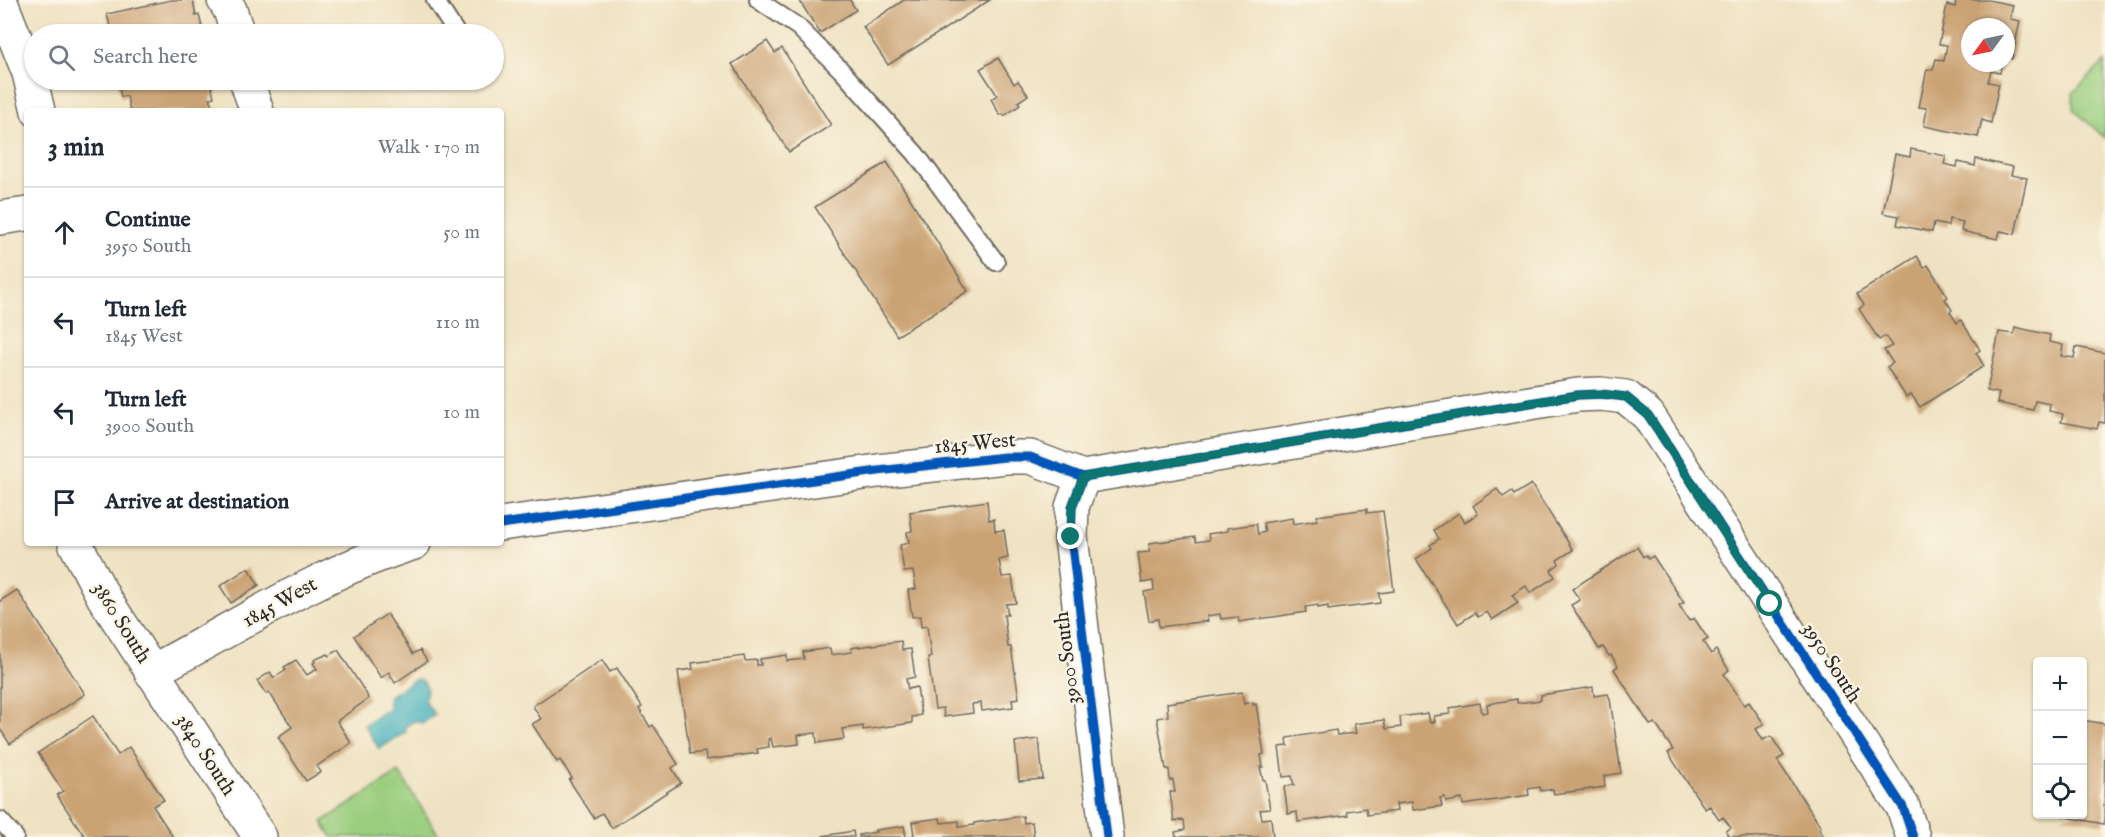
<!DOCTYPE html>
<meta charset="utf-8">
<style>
:root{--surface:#fff;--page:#f2f2f3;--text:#1f2937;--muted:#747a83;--line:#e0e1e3}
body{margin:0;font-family:"IM FELL English",serif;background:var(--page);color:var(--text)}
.controls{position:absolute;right:18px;bottom:18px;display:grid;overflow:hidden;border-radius:6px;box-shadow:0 2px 4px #0004}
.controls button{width:54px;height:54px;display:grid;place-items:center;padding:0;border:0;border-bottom:2px solid var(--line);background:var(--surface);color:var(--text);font:30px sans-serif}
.compass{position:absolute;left:1961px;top:18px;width:54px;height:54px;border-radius:50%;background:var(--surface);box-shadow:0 2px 4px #0004;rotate:237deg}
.stop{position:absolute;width:18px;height:18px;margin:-14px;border:4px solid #0f766e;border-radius:50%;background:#fff}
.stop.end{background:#0f766e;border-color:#fff;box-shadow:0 2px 6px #0008}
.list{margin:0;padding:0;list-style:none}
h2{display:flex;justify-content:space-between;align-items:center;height:78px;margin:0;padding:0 24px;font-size:26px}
h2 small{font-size:20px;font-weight:400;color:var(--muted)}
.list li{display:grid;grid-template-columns:39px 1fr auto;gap:18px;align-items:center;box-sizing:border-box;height:90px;padding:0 24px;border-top:2px solid var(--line)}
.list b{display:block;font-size:22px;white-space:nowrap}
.list p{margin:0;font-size:20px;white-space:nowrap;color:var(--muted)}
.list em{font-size:20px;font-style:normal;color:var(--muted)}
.icon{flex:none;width:33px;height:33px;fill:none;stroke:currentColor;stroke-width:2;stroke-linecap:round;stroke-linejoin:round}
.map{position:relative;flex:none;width:2105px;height:837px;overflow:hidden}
.search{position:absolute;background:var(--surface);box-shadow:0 2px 4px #0004;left:24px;top:24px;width:480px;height:66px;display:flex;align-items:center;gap:15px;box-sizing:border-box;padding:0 21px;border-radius:33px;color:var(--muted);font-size:22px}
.panel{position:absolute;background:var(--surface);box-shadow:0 2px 4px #0004;left:24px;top:108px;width:480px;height:438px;border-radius:6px}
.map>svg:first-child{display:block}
</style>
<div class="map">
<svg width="2105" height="837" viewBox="0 0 2105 837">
<rect width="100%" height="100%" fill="#fcf5e5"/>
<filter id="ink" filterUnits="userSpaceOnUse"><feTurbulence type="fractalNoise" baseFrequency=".0167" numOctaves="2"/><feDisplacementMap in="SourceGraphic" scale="12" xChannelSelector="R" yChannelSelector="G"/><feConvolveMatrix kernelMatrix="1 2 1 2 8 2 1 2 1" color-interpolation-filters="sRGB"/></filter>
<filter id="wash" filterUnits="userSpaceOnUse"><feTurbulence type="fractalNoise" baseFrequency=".008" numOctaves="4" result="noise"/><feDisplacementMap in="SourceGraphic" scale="24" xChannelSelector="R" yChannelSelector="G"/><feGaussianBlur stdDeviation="1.35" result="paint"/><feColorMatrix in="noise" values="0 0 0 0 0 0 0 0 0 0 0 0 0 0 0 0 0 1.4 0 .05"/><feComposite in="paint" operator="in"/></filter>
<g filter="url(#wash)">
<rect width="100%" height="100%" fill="#efe2c2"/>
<!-- green -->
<g fill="#9ace7f" stroke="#627c55" stroke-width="1.5">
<path d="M2105,61V138L2073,109V93Z"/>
<path d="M399,772L440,837H332L322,822Z"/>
</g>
<!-- water -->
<path fill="#3eaeba" stroke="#346c72" stroke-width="1.5" d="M418,679L423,681C428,688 428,692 424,700L435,715L423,723L414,721L405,727L406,732L379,749L364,725L389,708L388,697L414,680Z"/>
<g id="blocks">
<!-- building -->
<g fill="#caa374">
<path d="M171,0H193L196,16L199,15L204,34H112L107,14Z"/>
<path d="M799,0H850L856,10L820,33Z"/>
<path d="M904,0H990L888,65L863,27Z"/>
<path d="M1956,0H1988L2013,5L2010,19L2020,21L2012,59L2006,58V27H1970V63H2002L2000,73L1991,71L1988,82L1999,84L1991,123L1982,120L1978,137L1924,126L1927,108L1919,107L1927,69L1933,70L1936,59L1944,61L1947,45L1939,44L1947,5L1955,7Z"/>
<path d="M767,41L775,53L782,48L831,125L789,152L732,64Z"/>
<path d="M998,58L1014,84L1018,81L1028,95L1018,102L1020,105L1004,116L1003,114L1000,115L991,99L997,95L980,69Z"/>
<path d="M117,80H210L214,97L210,98L213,111H130L127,96L121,97Z"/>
<path d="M1911,149L1946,156L1944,164L1957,167L1958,162L1975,166L1976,159L2013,167L2011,175L2027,178L2015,234L2000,231L1998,239L1961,231L1963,222L1949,219L1948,226L1934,223L1932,232L1897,225L1899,216L1883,213L1895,154L1910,157Z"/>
<path d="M887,162L968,291L897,336L815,207Z"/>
<path d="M1917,256L1924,268L1928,265L1948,297L1945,299L1952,310L1950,312L1957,323L1961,320L1980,350L1976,353L1984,366L1920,407L1911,394L1906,397L1887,367L1893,363L1884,350L1892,346L1885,336L1879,340L1859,309L1864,305L1857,294Z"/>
<path d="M2015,327L2050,335L2049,342L2063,345L2061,356L2074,358L2076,347L2105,353V423L2099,422L2097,429L2061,422L2063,414L2049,411L2050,404L2035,401L2033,410L1997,403L1999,393L1987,391L1999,332L2014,334Z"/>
<path d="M1531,484L1573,550L1557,560L1559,564L1551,570L1555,577L1530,593L1526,586L1512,595L1518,603L1492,620L1487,612L1478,617L1475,613L1458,624L1416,559L1432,548L1430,545L1439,539L1434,530L1459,513L1465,522L1478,514L1473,506L1497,489L1503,497L1512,491L1514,495Z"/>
<path d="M987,501L989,520L994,519L995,531L1004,530L1008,558L999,560L1002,577L1012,576L1016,603L1006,604L1008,615H1004L1008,647H1011L1019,698L1012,699L1013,707L982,711L981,703L972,704L973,713L944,717L943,708L935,709L928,658L931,657L927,626L921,627L920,616L912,617L908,590L916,589L913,571L904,572L900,545L909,543L907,532L912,531L910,512Z"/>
<path d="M1367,509V513L1383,511L1394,591L1379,593L1380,603L1328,610V606L1318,608V605L1305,607L1306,612L1239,622L1238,617L1221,619L1220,614L1207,616L1208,621L1159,627L1158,619L1149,621L1144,592L1154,590L1153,581L1142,583L1138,553L1149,552L1150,543L1195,537L1196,542L1209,540L1208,534L1228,531L1227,528L1256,524L1258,534L1265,532L1263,523L1292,518L1293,524L1317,520V516Z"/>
<path d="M1637,547L1643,557L1646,555L1648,559L1653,556L1684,603L1679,605L1689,621L1694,618L1708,639L1703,642L1711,654L1716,650L1729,670L1724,674L1744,705L1749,702L1764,724L1756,729L1763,740L1771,736L1784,756L1777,760L1821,827L1819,829L1824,837H1730L1726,831L1731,828L1723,817L1719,820L1710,806L1705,809L1668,753L1673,750L1655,723L1650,725L1614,669L1618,666L1611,655L1609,656L1603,647L1599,649L1571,605L1580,600L1572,589Z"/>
<path d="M248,568L259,585L231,603L220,586Z"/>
<path d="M17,590L85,694L10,744L0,729V601Z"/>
<path d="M387,614L413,654L420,650L427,661L395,683L389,672L381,678L354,636Z"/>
<path d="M901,641L902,650L911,649L915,677L906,679L908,689L917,687L921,715L912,717V723L863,730V726L842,729L844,739L817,743L816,733L798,735L799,744L773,747L771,738L768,739L769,747L757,749L758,753L706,760L705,752L690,754L678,671L693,669L692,663L744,656L745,661L757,660V665H761L760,659L787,655V661L804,659L803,652L830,648L831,655L852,652L851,648Z"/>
<path d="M338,650L367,695L368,699L337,721L351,743L317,766L321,772L306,781L278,737L292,727L269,692L266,694L257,681L270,672L274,678L286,670L284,667L296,660L307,675L317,669L313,663L315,662L314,660L328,654L329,656Z"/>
<path d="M602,660L610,672L617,668L642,707L639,709L650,727L653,725L678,764L672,768L681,783L612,828L602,813L594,818L569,780L572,778L560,760L557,762L532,724L541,719L533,706Z"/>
<path d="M1593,687L1594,696L1608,694L1610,699L1621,773L1604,776L1605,787L1554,794L1553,789L1541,791L1540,787L1528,789L1529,795L1463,805L1462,799L1446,802L1445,797L1440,798L1442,806L1413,810L1412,802L1396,804L1397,811L1367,815L1366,808L1347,811L1348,815L1298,822L1297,812L1288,814L1284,787L1294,785L1292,776L1283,777L1279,747L1288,746L1287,738L1336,730L1337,735L1356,733L1354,724L1384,720L1386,729L1401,727L1400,717L1428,713L1430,723L1435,722L1434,716L1450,714V708L1480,703L1482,713L1488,712L1487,704L1517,699V703L1541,700V695Z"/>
<path d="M1242,692L1244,704L1253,702V705L1256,704L1264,754L1261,755L1263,767H1260L1263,780H1265L1270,809L1260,810L1262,819L1271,818L1273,837H1176L1175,832L1185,830L1184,820L1174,821L1170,792H1175L1173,780L1170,781L1169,769H1166L1157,718L1168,716L1167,703Z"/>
<path d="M93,716L118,755L129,747L164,800L153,806L173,837H85L57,795L63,791L38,753Z"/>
<path d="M2082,720L2105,724L2104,824L2061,816L2082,814Z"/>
<path d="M1039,739L1043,779L1019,781L1015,742Z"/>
<path d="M1023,816L1024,823L1032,822L1034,837H909L914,835L912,822L940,818L941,823L959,821V827L974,825V823Z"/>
<path d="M904,826L906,837H859V835L876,832L875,830Z"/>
<path d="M853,831L854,837H823V836Z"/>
</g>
</g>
</g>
<g filter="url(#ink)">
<use href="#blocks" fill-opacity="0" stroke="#706b60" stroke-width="1.5"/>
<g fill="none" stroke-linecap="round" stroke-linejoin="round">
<!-- service casing -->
<g stroke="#706b60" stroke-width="20">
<g id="service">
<path d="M435,0L457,34"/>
<path d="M758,0L798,27L841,70L916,154L996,262"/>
<path d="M0,820L15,837"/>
</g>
</g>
<!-- minor casing -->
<g stroke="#706b60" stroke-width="36">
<g id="minor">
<path d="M0,0L29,73L38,111"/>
<path d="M224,0L230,10L238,34"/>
<path d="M246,80L257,111"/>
<path d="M0,218L27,214"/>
<path d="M1083,477L1072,507L1071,537L1107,837"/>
<path d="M501,524L878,471L1005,457H1030L1083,477L1578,395L1601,394L1626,397L1648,415L1903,807L1913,837"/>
<path d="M75,543L104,598L260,837"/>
<path d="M151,672C237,627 320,572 414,543"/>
</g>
</g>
<!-- service -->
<use href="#service" stroke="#fff" stroke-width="16"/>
<!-- minor -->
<use href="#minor" stroke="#fff" stroke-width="33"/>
<!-- cycleway casing -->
<g stroke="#fcf5e5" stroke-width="13">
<g id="cycleway">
<path d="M1083,477L1072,507L1071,537L1107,837"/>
<path d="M501,524L878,471L1005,457H1030L1083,477L1578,395L1601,394L1626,397L1648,415L1903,807L1913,837"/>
</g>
</g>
<!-- cycleway -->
<use href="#cycleway" stroke="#0057b8" stroke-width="9"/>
</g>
</g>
<g fill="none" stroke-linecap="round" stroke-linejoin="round" filter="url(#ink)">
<!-- route -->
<path stroke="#0f766e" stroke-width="8" d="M1071,537L1072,507L1083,477L1578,395L1602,394L1626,397L1648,415L1770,604"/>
</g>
<g text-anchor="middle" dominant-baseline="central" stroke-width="4.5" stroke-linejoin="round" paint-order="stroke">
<!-- street labels -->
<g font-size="21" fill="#2b2b2b" stroke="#fcf5e5">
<text transform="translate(975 444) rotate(-5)">1845 West</text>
<text transform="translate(280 603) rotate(-29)">1845 West</text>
<text transform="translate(121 623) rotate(58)">3860 South</text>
<text transform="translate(1068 658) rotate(-97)">3900 South</text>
<text transform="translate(1831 663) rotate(57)">3950 South</text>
<text transform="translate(205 755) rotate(57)">3840 South</text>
</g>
</g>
</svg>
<div class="controls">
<button>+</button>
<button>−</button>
<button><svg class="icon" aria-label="locate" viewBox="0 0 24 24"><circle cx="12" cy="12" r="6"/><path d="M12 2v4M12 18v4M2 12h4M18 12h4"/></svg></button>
</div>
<svg class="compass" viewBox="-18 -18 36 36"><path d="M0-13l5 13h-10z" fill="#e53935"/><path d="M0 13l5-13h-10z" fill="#747a83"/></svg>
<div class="stop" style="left:1770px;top:604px"></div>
<div class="stop end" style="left:1071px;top:537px"></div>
<div class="search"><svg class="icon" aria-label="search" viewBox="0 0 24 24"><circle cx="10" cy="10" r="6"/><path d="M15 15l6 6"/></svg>Search here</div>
<section class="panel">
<h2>3 min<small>Walk · 170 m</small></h2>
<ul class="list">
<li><svg class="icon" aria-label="ahead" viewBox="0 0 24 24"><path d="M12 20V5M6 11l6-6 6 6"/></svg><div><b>Continue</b><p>3950 South</p></div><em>50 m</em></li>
<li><svg class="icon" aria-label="left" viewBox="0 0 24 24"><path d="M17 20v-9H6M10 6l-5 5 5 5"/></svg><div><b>Turn left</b><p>1845 West</p></div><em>110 m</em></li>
<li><svg class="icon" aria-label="left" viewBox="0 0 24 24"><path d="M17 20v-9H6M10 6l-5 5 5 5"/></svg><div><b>Turn left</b><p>3900 South</p></div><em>10 m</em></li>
<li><svg class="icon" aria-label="arrive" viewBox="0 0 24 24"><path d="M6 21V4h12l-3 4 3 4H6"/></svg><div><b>Arrive at destination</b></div></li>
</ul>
</section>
</div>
